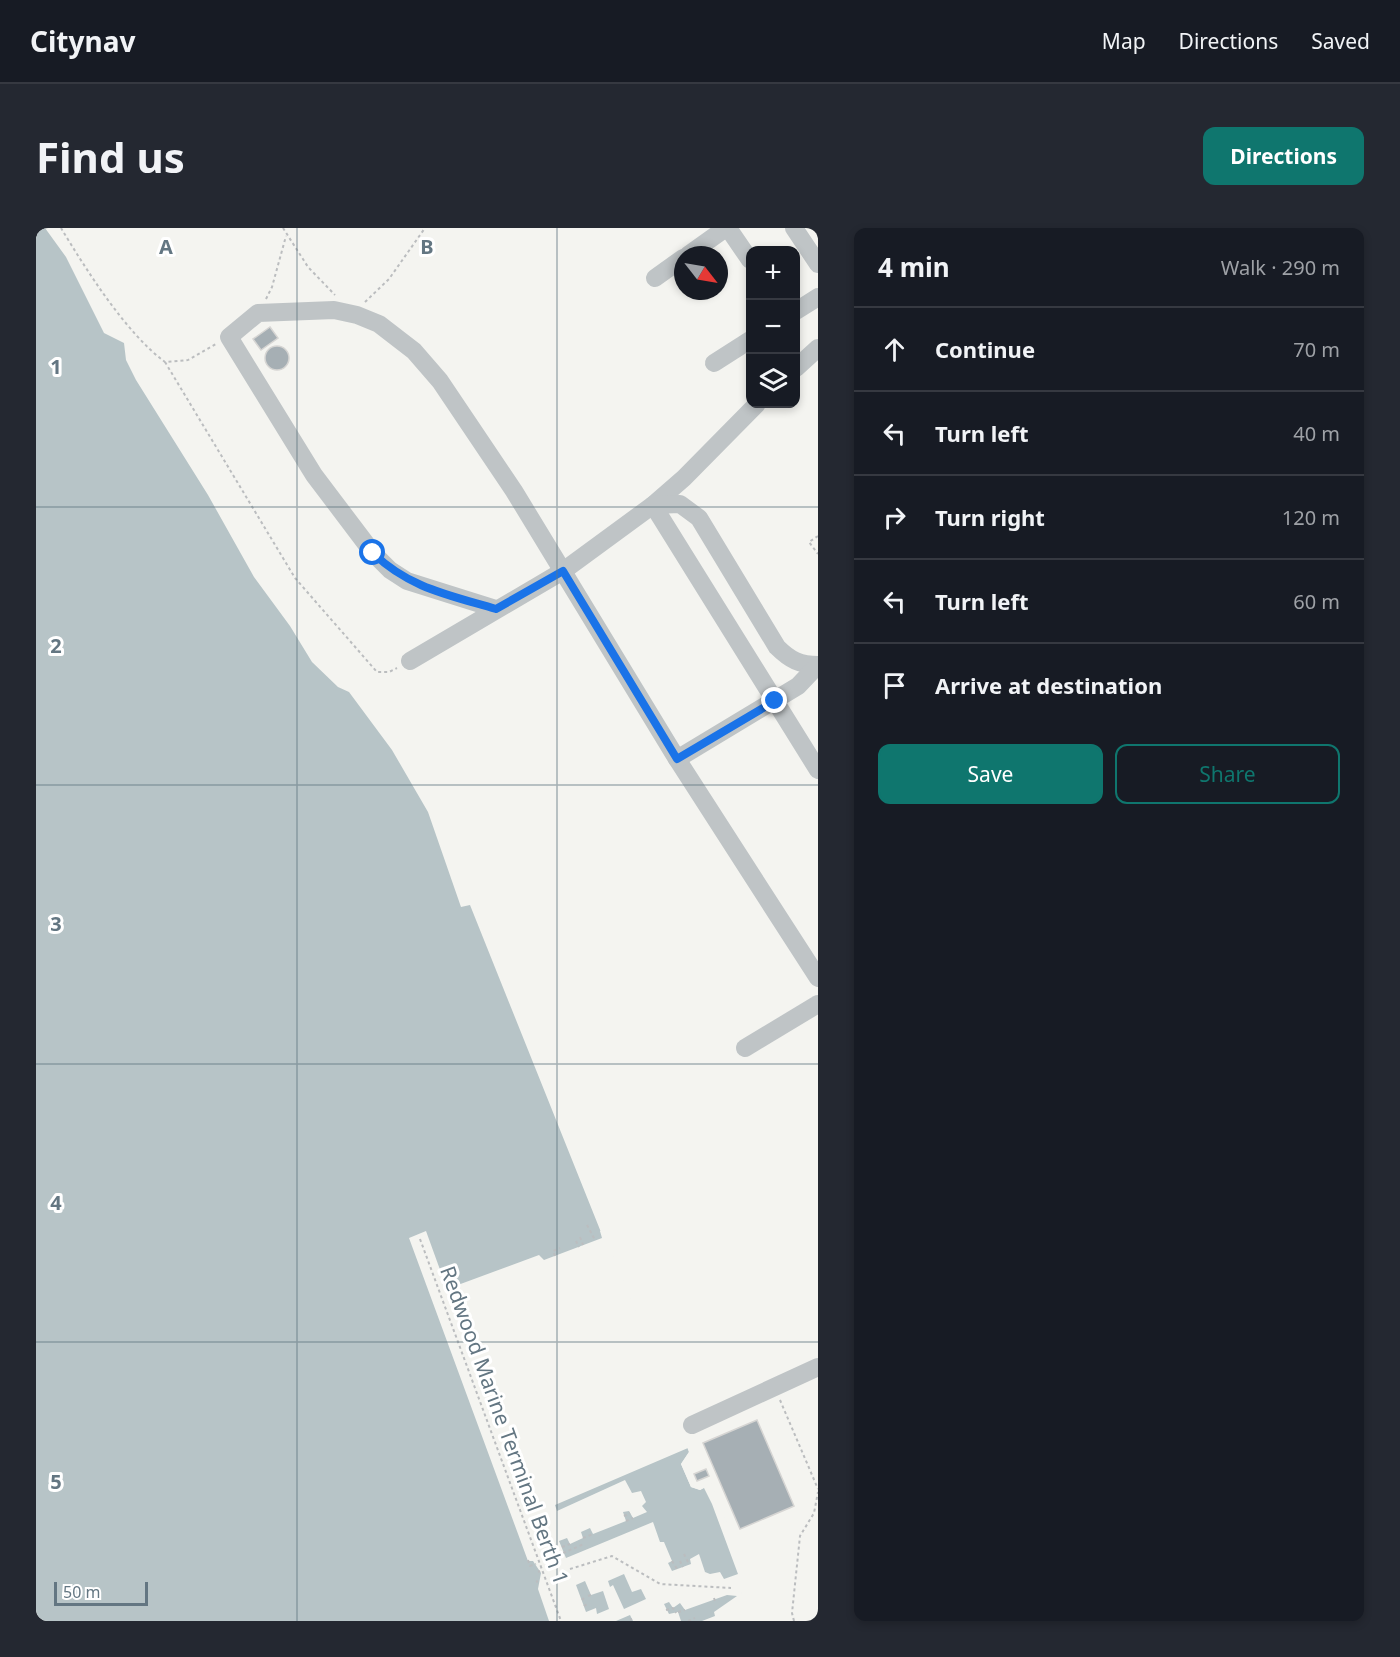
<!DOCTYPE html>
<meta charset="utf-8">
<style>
:root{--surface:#171b24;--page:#242831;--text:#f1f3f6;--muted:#9ea1a6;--line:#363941;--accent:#0f766e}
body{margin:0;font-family:"Noto Sans",sans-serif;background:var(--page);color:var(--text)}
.controls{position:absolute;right:18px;top:18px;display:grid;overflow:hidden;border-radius:12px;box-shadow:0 3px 9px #0003}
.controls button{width:54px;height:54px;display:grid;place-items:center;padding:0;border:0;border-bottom:2px solid var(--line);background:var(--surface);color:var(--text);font:30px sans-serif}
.compass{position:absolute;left:638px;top:18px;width:54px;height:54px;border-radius:50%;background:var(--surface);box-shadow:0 3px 9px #0003;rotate:121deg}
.scale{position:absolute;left:18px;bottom:15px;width:94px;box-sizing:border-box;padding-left:6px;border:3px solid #637682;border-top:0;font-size:16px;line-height:21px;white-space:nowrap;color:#637682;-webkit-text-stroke:4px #fff;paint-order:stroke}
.stop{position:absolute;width:18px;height:18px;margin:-14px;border:4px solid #1a73e8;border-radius:50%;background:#fff}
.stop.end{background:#1a73e8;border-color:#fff;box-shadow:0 2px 6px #0008}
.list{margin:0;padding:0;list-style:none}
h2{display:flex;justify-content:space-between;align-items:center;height:78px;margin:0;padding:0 24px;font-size:26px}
h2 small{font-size:20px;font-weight:400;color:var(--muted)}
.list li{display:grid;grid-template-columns:39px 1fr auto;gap:18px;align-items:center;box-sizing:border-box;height:84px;padding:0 24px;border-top:2px solid var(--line)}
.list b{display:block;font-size:22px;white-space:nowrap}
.list em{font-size:20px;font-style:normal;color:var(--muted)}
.actions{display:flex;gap:12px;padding:18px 24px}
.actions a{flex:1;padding:14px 0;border:2px solid var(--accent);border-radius:12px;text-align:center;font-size:21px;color:var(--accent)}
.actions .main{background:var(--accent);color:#fff}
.icon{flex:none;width:33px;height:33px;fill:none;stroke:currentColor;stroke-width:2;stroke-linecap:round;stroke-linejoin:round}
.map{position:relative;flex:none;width:782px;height:1393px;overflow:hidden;border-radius:12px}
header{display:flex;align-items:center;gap:36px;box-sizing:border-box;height:84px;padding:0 30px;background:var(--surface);border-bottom:2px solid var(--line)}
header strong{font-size:28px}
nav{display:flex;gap:33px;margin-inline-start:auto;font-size:21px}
.intro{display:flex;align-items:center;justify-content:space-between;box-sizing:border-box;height:144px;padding:0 36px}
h1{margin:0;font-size:42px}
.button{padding:15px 27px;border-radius:12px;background:var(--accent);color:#fff;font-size:21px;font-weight:700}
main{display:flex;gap:36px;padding:0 36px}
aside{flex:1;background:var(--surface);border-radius:12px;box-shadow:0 3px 9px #0003}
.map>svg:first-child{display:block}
</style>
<header>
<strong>Citynav</strong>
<nav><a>Map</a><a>Directions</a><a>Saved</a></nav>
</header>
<div class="intro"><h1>Find us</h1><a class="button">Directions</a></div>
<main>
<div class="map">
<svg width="782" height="1393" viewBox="0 0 782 1393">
<rect width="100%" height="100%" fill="#f4f4f0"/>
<!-- water -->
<path fill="#b7c4c7" d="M0,0H9L30,29L68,105L88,115L90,132L100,152L172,267L218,349L254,398L276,434L302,459L313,464L356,522L392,584L425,679L434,677L653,1224L645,1236L655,1259L664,1262L674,1256L703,1339V1393H0Z"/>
<!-- pier -->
<path fill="#f4f4f0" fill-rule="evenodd" d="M567,1002L656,1223L649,1236L657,1257L663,1259L675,1253L694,1304L704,1335V1366L707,1364L706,1393H666L679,1388L678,1384L701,1368L691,1367L649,1382L644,1375L637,1380L633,1374L628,1376L633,1386L642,1384L645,1393H597L594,1387L580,1393H513L502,1361L505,1345L497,1333H492L373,1010L390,1003L411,1061L503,1027L508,1032L566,1010L564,1003ZM652,1220L653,1224L645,1236L655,1259L664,1262L668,1260L676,1276L702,1346L688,1351L684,1344L674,1346L669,1344L663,1326L654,1331L655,1336L636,1343L632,1335L636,1333L628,1314H624L617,1294L530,1330L523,1313L531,1310L534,1316L547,1310L545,1304L554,1300L557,1306L590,1293L587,1284L593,1283L597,1290L611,1284L606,1278L610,1274L605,1263L596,1265L589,1252L521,1283L519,1277ZM588,1346L596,1364L605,1361L610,1371L588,1381L577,1357L574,1359L572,1353ZM549,1353L555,1367L567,1363L573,1381L561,1386L560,1380L550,1384L540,1357Z"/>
<!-- building -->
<g fill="#a6afb4" stroke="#d6d5d3" stroke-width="1.5">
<path d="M234,99L242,110L225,122L217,111Z"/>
<circle cx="241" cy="130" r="12"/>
<path d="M721,1192L758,1278L704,1301L667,1215Z"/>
<path d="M670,1241L673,1248L661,1253L658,1246Z"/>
</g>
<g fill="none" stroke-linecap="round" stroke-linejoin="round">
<!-- path -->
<g stroke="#bbbdbf" stroke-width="2" stroke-dasharray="3 3" stroke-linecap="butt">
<path d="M25,0C51,43 90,105 129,134L152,132L180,116"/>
<path d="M247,0L272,39L299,67"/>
<path d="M230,71L236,59L250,8"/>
<path d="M329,74L353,51L389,0"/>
<path d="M129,134L259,350L341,444H353L361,440"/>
<path d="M782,308L773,314L782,326"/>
<path d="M551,997L559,1012"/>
<path d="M544,1009L547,1017"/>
<path d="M384,1011L525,1393"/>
<path d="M540,1013L543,1019"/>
<path d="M519,1028L517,1023L524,1020"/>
<path d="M744,1172L782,1261"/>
<path d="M588,1288L594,1285"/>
<path d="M590,1293L597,1290"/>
<path d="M547,1310L557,1306"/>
<path d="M526,1319L534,1316"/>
<path d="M527,1325L548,1316"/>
<path d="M648,1326L653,1336"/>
<path d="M492,1332L494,1338L500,1336"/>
<path d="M636,1333L641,1341"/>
<path d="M644,1333L647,1339"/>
<path d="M534,1341L576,1328L624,1356L695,1360"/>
<path d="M502,1344L504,1343"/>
<path d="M500,1354L502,1353"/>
<path d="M552,1368L555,1367"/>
<path d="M678,1370L679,1373"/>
<path d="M546,1372L548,1370"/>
<path d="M548,1378L551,1376"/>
<path d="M630,1382L637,1380L640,1385"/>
<path d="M642,1384L649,1382"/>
<path d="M594,1392L596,1391"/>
<path d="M652,1393L659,1390"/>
<path d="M758,1393L756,1385L764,1308L778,1285L782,1264"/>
</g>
<!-- minor -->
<g stroke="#bfc4c6" stroke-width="18">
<path d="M692,0L714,32"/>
<path d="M758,0L782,36"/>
<path d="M652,27L690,0"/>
<path d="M619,50L647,30"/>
<path d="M760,83L782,69"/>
<path d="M678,135L714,112"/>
<path d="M760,140L782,120"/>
<path d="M460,381L371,353L354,342L337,325L278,247L193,109L222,85L298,82L321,87L343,96L378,123L404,153L478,263L641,531L782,750"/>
<path d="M374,433L527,343L617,277L648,250L721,176"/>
<path d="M782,437C764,437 754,432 741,419L663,290L644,276L617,277L782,542"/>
<path d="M641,531L762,458L781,438"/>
<path d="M709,820L782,776"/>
<path d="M656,1197L782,1139"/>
</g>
</g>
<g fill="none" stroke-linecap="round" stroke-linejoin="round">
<!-- route -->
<path stroke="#1a73e8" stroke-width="8" d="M337,325C373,360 413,367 460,381L527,343L641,531L739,473"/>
</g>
<!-- grid -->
<path fill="none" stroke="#637682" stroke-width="1.5" stroke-opacity="0.55" d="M261,0V1393M521,0V1393M0,279H782M0,557H782M0,836H782M0,1114H782"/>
<g text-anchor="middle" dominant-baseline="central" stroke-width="6" stroke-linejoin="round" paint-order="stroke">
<!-- street labels -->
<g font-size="21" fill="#637682" stroke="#fff">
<text transform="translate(469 1197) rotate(70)">Redwood Marine Terminal Berth 1</text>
</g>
</g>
<g font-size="20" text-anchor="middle" font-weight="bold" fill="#637682" stroke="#fff" stroke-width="6" stroke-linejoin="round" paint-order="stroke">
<text x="130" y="26">A</text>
<text x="391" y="26">B</text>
<text x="20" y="146">1</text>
<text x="20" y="425">2</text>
<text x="20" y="703">3</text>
<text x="20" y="982">4</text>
<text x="20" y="1261">5</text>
</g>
</svg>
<div class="controls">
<button>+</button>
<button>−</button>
<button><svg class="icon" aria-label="layers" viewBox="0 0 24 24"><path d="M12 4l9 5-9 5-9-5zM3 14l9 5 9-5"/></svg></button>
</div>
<svg class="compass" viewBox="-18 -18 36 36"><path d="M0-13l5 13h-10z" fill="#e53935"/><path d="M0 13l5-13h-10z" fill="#9ea1a6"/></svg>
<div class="scale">50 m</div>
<div class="stop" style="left:337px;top:325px"></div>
<div class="stop end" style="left:739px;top:473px"></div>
</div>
<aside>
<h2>4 min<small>Walk · 290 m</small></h2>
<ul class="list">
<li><svg class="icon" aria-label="ahead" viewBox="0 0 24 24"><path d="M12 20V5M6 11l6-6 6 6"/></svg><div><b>Continue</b></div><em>70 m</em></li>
<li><svg class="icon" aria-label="left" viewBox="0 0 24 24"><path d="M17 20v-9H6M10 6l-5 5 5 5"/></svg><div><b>Turn left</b></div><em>40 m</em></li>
<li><svg class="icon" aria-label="right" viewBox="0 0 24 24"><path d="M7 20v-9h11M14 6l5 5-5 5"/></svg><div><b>Turn right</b></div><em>120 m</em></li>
<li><svg class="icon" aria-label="left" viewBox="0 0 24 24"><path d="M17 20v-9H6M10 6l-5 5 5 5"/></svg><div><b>Turn left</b></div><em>60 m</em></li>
<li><svg class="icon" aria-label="arrive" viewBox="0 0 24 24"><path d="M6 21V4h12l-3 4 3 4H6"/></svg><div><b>Arrive at destination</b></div></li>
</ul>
<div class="actions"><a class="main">Save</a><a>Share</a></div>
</aside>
</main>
